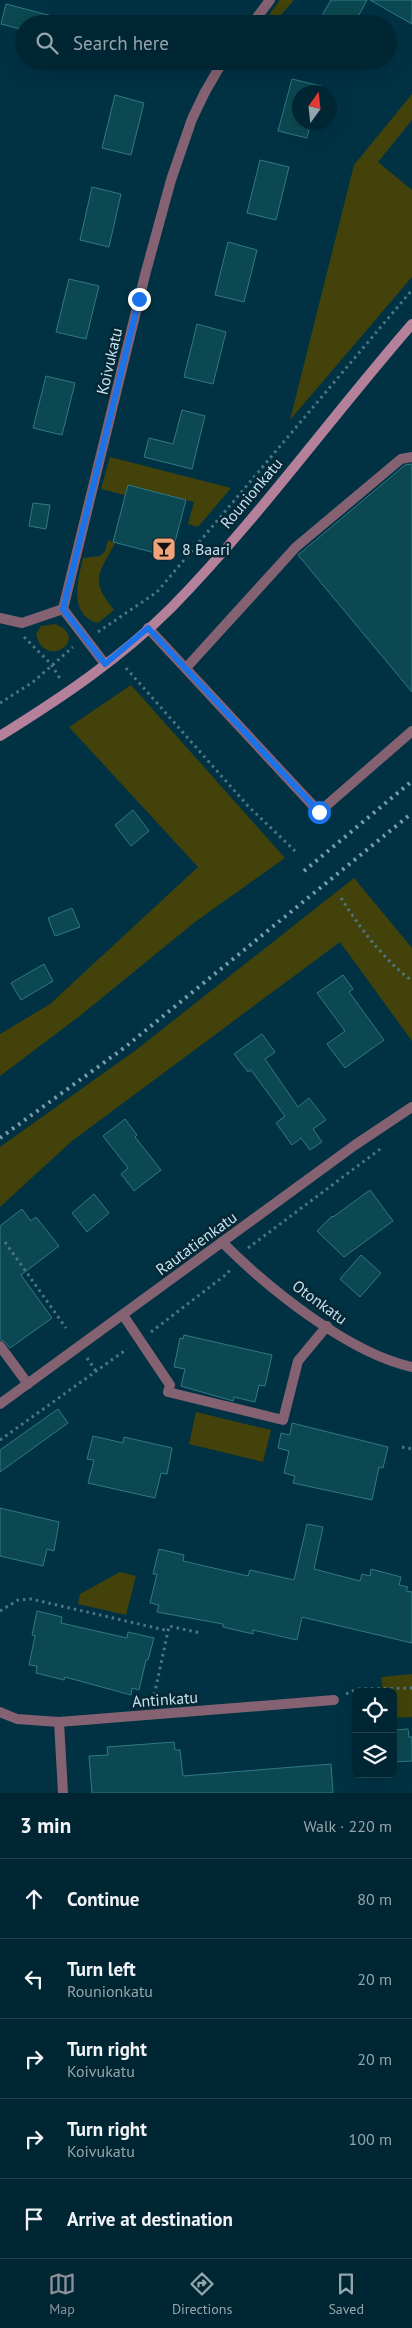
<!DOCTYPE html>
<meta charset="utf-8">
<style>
:root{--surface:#002633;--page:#0a2e3b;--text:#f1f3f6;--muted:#95a5ac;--line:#22434e;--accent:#8c9099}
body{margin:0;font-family:"PT Sans",sans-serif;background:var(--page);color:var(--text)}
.controls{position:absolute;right:15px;bottom:15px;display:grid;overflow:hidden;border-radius:8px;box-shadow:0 5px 20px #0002}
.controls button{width:45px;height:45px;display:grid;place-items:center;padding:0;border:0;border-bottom:1px solid var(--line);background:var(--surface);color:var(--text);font:25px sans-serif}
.compass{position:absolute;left:292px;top:85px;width:45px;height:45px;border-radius:50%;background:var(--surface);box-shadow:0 5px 20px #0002;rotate:15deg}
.stop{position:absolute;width:15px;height:15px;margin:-11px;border:4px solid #1a73e8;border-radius:50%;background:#fff}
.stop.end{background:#1a73e8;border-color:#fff;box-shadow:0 1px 5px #0008}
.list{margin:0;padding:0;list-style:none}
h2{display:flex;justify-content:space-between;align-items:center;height:65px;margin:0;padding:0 20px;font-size:21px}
h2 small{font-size:16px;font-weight:400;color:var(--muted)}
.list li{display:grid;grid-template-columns:32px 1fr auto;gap:15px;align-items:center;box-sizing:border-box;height:80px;padding:0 20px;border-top:1px solid var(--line)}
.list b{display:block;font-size:19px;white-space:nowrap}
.list p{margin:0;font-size:16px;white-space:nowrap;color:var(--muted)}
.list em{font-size:16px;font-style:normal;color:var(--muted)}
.icon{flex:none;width:28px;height:28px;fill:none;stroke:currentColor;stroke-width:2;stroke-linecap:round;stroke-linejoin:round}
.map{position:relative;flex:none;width:412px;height:1793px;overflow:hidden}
.search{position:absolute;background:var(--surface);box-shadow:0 5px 20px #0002;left:15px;right:15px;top:15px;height:55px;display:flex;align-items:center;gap:12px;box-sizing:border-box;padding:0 18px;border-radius:28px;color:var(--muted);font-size:19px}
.sheet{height:465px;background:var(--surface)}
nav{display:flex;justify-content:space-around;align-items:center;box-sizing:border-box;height:70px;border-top:1px solid var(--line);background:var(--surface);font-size:14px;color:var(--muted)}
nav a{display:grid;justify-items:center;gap:2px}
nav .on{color:var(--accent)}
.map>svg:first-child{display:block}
</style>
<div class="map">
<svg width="412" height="1793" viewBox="0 0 412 1793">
<rect width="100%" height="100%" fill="#003244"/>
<!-- green -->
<g fill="#42420a">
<path d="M280,0H294L273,24H262Z"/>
<path d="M412,94V120L378,162L412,190V277L290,420L354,165Z"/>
<path d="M110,457L231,488L198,527L188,524L194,502L128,486L125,495L101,489Z"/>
<path d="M108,540L115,543C99,574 89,579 114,610L98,623C68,615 78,580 83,558L100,556L105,551Z"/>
<path d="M55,624C92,639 44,671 36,634L41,626Z"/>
<path d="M131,685L285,858L195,922L81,1015L0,1076V1034L50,1004L198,867L69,727Z"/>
<path d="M354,878L412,948V1041L340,942L72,1141L0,1207V1147L136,1050Z"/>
<path d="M196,1412L271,1430L263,1462L189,1444Z"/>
<path d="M120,1572L136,1576L126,1615L78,1604L80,1594Z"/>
<path d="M412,1674V1717L393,1718V1692H383L381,1677Z"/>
</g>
<!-- building -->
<g fill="#0c4851" stroke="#307985">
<path d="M331,0H367L354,24H317Z"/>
<path d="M370,0H412V24Z"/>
<path d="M6,4L60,18V24H24V30L1,24Z"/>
<path d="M292,79L321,86L319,92H300V122H311L307,138L278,131Z"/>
<path d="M115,95L144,103L131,155L102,148Z"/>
<path d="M260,160L289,167L276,220L247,213Z"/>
<path d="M92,187L121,194L109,247L80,240Z"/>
<path d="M228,242L257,250L244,302L215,295Z"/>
<path d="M69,279L99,286L86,339L56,332Z"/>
<path d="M197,324L226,332L213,384L184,377Z"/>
<path d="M46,376L75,383L62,435L33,428Z"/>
<path d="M182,410L205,416L192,469L144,457L149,438L173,444Z"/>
<path d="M412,464V692L298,555L405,465Z"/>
<path d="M128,485L186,500L171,557L113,542Z"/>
<path d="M33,503L50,505L46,529L29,526Z"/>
<path d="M133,810L149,831L131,846L115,825Z"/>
<path d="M72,908L80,927L55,936L48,918Z"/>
<path d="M44,964L53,981L21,1000L11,983Z"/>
<path d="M343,975L353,989L349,992L384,1040L345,1068L327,1044L345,1031L317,993Z"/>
<path d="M262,1034L275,1052L265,1059L298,1107L309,1098L326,1120L313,1129L322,1142L310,1150L301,1138L292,1145L276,1123L285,1116L251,1070L248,1072L234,1054Z"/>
<path d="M125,1119L137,1135L135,1137L161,1170L134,1191L121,1174L128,1168L103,1136Z"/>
<path d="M370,1190L393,1221L344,1257L317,1231L332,1216L333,1217Z"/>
<path d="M94,1194L109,1213L87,1232L72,1213Z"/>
<path d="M22,1209L31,1221L36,1217L59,1246L21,1275L52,1318L10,1348L5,1342L0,1339V1226Z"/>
<path d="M361,1255L381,1273L360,1297L340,1279Z"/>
<path d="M184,1335L272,1355L265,1386L259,1385L255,1402L234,1397L233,1401L181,1386L185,1369L174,1367L180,1338L183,1339Z"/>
<path d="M58,1409L68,1423L0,1472V1450Z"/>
<path d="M292,1423L388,1447L383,1468L379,1467L372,1500L293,1483L295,1476L284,1473L289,1451L278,1448L281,1433L290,1435Z"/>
<path d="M93,1436L123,1443L124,1437L172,1448L167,1474L161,1473L155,1498L88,1483L94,1460L87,1459Z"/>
<path d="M0,1508L59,1522L54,1551L47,1549L43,1566L0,1556Z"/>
<path d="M307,1524L323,1527L314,1569L360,1581L362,1574L370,1576L371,1569L401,1577L399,1585L408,1587L406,1591L412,1592V1643L302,1617L297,1640L253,1630V1634L223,1627V1624L157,1612L159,1605L150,1603L157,1574H153L159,1549L184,1555L183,1561L248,1576L250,1570L294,1580Z"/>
<path d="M37,1611L62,1617L61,1623L127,1638L128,1632L154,1638L148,1660H146L139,1690L132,1688L131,1695L65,1677L64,1680L36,1673L37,1666L29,1665L35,1636L32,1635Z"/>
<path d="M408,1729L409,1737H412V1761L393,1762V1730Z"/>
<path d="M174,1742L175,1750H180L183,1776L331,1764L333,1793H92L89,1756L108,1755L107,1747Z"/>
</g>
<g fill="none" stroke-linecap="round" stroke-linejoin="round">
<!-- path -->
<g stroke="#4c7686" stroke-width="3" stroke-dasharray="2.5 4" stroke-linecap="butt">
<path d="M98,632L157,592L412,290"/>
<path d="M24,637L51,664L61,680"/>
<path d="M126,668L248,806L295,851"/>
<path d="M0,703L33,682L73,647"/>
<path d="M341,898C360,928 383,959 412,981"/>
<path d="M5,1242L66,1328"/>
<path d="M248,1248L383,1147"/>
<path d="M151,1332L228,1273L230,1269"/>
<path d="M87,1358L96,1371"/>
<path d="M0,1440L127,1349"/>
<path d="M402,1447L412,1449"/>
<path d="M0,1611L18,1600L31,1599L169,1631"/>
<path d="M346,1694L357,1689L412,1688"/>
<path d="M153,1701L169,1626L200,1633"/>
</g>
<!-- service -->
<g stroke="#846272" stroke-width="10">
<path d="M148,628L319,812L412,731"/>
<path d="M186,668L296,547L401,459L412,457"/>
<path d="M123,1315L170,1385L168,1392L283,1420L298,1361L327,1326"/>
<path d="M0,1346L28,1384"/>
</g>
<!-- minor -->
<g stroke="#846272" stroke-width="10">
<path d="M252,24L270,0"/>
<path d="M0,618L22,623L63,609"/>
<path d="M105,664L63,609L145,275L171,180L192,119L205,92L223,61"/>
<path d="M222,1242C268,1288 348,1353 412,1367"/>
<path d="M0,1712L17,1719L59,1722L334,1700"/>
<path d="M59,1722L63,1793"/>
</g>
<!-- tertiary -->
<path stroke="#846272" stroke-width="10" d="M0,1404L355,1145L412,1107"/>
<!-- secondary -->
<path stroke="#b58099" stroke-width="10" d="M0,736C61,698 121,658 172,607C258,519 331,417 412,324"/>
<!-- rail -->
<g stroke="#789dac" stroke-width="4" stroke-dasharray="2.5 5" stroke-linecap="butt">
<path d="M304,871L412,781"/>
<path d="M0,1138L124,1048L412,813"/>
</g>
</g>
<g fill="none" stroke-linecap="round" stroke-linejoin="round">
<!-- route -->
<path stroke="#1a73e8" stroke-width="6" d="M139,299L63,609L105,664L148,628L319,812"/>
</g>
<!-- icons -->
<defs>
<g id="bar-square" transform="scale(1.25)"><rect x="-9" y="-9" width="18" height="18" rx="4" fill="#f0a378" stroke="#072734"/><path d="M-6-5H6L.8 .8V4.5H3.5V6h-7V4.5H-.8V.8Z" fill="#111"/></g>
</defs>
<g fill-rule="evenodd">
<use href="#bar-square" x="164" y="549"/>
</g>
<g text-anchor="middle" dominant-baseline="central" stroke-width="5" stroke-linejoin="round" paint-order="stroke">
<!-- street labels -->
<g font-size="16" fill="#c4e1ef" stroke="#072734">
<text transform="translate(109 361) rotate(-77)">Koivukatu</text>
<text transform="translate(251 493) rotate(-50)">Rounionkatu</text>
<text transform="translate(196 1243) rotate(-36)">Rautatienkatu</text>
<text transform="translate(320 1302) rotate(36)">Otonkatu</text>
<text transform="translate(165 1699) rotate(-4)">Antinkatu</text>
</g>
<!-- poi labels -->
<g font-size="16" fill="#c4e1ef" stroke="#072734" text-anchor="start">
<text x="182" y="549">8 Baari</text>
</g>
</g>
</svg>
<div class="controls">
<button><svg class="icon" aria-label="locate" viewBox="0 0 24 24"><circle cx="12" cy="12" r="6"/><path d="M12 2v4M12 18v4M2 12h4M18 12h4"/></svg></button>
<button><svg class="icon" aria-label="layers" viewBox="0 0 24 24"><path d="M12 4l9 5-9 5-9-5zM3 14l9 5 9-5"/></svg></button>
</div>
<svg class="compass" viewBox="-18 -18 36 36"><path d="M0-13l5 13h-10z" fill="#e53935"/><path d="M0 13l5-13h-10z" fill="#95a5ac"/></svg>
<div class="stop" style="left:319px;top:812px"></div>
<div class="stop end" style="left:139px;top:299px"></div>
<div class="search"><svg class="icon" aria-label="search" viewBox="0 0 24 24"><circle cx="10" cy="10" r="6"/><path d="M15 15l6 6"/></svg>Search here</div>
</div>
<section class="sheet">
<h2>3 min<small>Walk · 220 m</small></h2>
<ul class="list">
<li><svg class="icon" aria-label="ahead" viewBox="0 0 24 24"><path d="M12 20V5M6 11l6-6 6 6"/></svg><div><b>Continue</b></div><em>80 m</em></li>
<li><svg class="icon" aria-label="left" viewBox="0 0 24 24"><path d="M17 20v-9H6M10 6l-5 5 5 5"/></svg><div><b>Turn left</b><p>Rounionkatu</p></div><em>20 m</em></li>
<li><svg class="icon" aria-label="right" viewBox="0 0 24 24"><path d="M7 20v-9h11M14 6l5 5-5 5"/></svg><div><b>Turn right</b><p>Koivukatu</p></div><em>20 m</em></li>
<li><svg class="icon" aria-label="right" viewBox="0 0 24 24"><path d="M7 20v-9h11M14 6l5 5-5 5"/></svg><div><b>Turn right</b><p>Koivukatu</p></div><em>100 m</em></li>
<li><svg class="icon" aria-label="arrive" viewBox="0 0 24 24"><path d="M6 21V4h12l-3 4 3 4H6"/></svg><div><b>Arrive at destination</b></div></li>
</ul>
</section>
<nav>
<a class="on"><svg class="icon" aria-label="map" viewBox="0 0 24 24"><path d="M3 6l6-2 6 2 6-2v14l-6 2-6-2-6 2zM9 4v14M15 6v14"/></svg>Map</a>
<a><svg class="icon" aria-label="directions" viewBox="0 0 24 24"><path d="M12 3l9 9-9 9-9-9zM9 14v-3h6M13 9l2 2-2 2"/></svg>Directions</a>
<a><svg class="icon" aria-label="saved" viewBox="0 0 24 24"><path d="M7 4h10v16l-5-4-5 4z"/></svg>Saved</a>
</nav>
